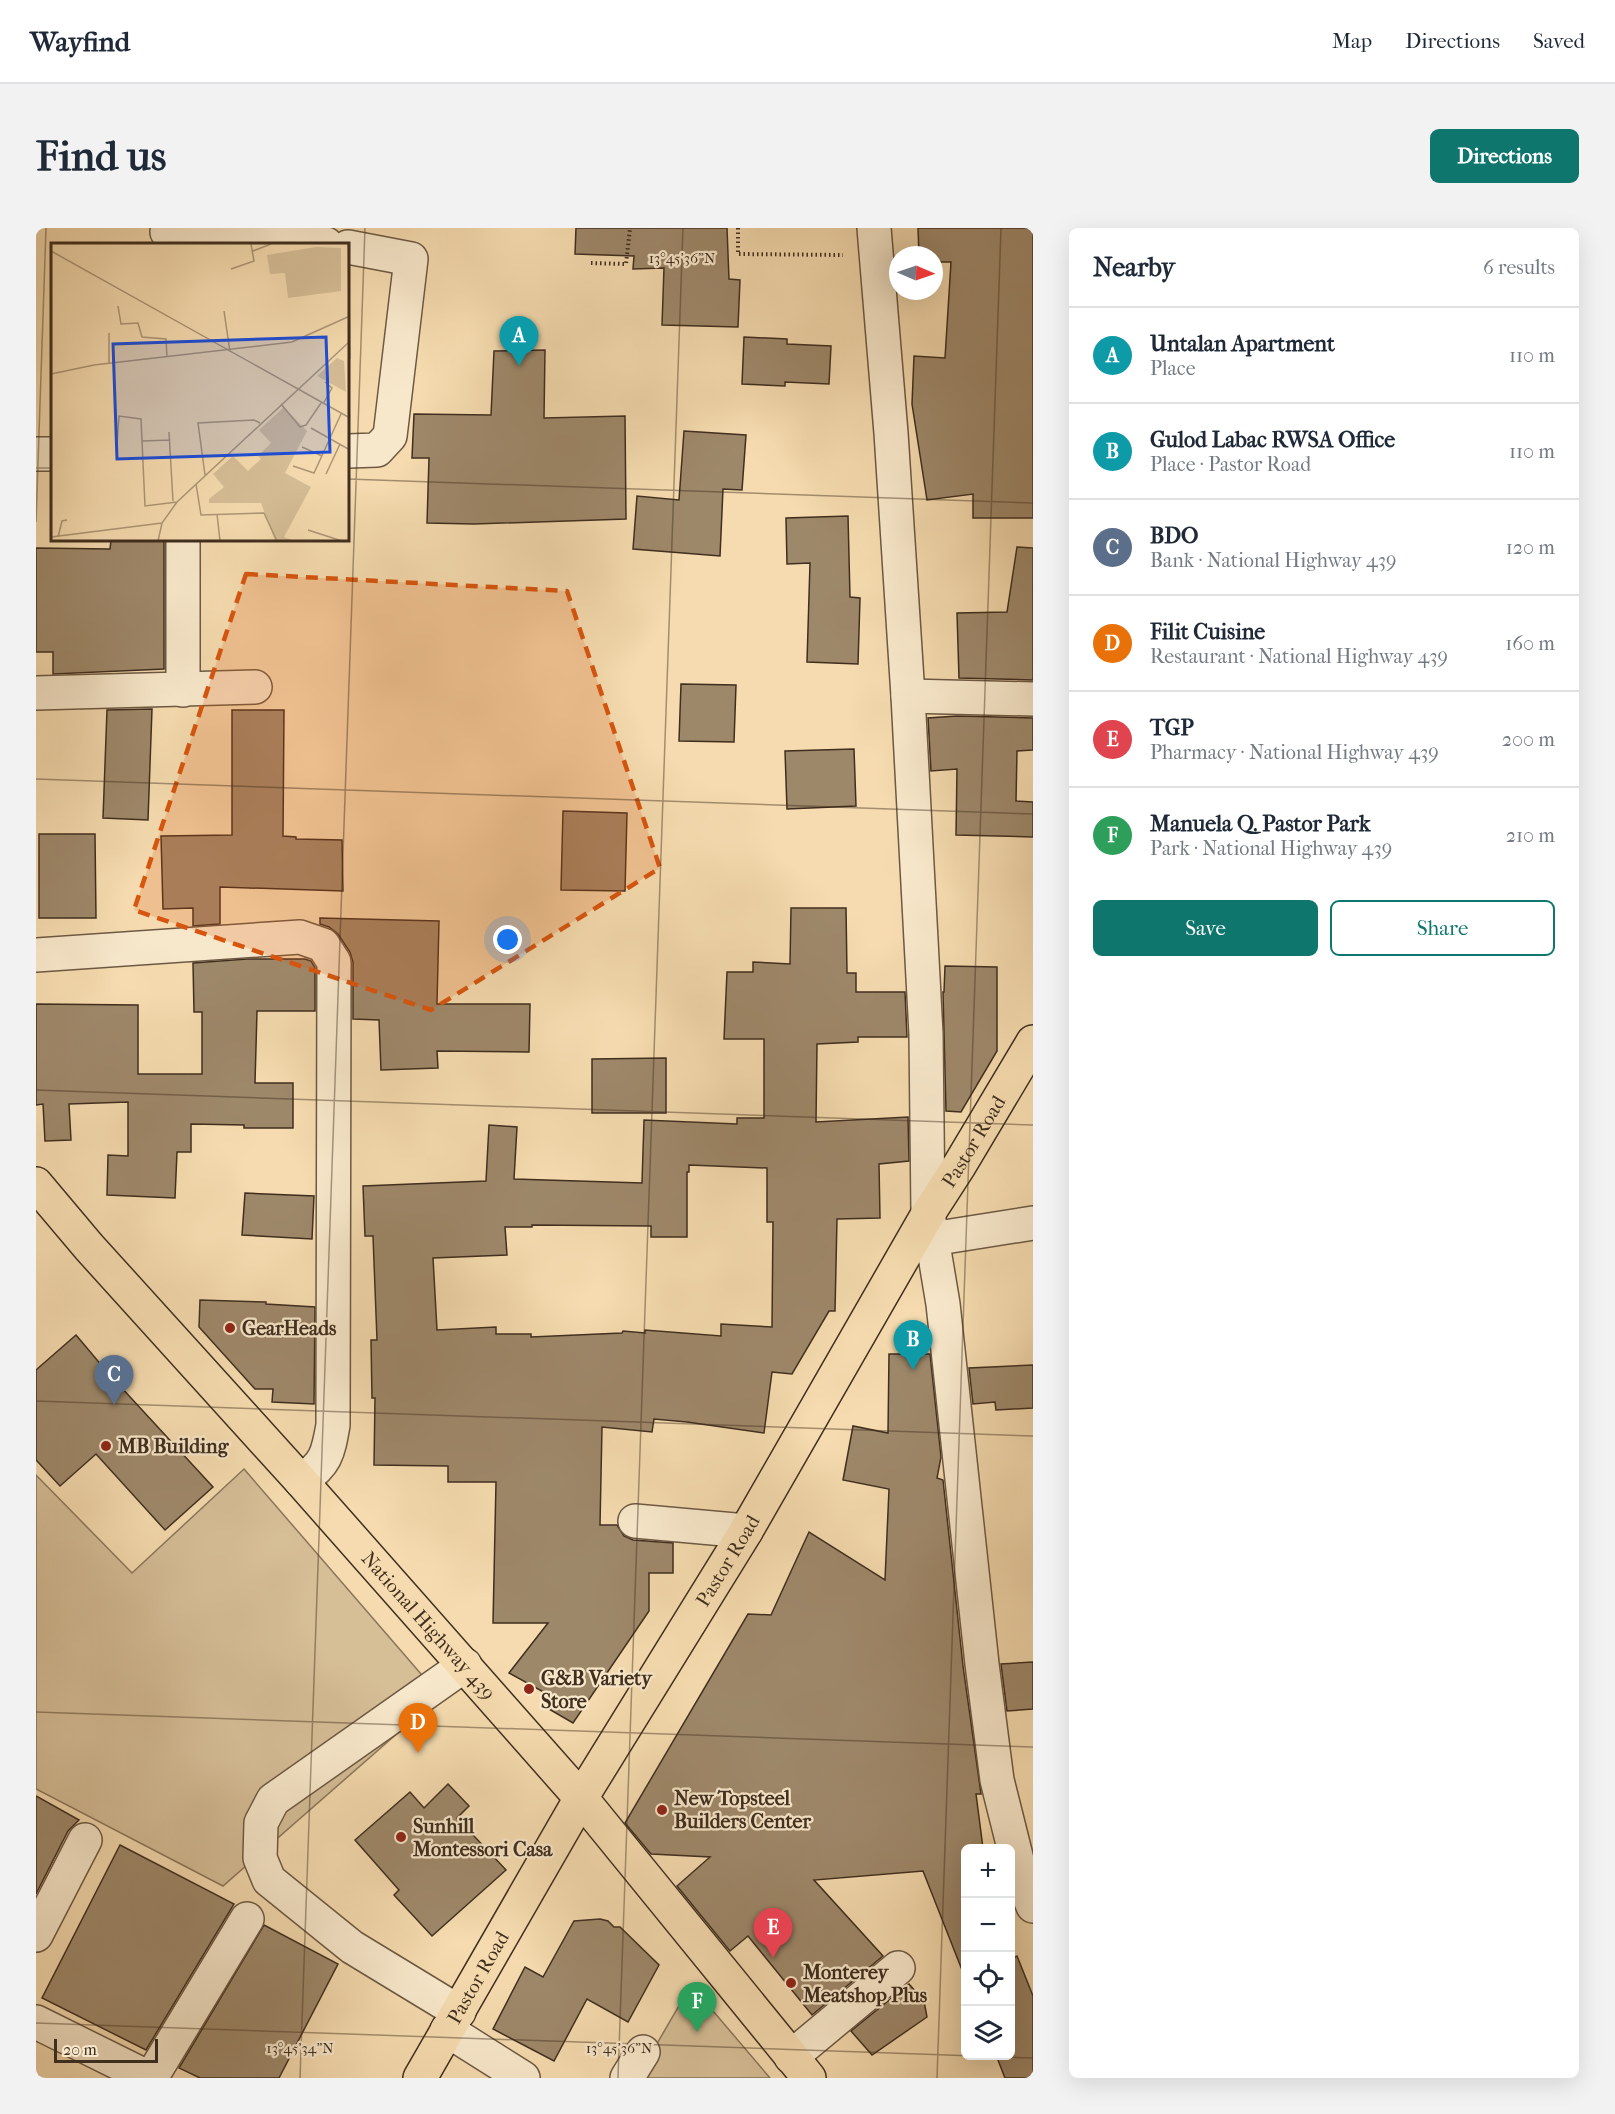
<!DOCTYPE html>
<meta charset="utf-8">
<style>
:root{--surface:#fff;--page:#f2f2f3;--text:#1f2937;--muted:#747a83;--line:#e0e1e3;--accent:#0f766e}
body{margin:0;font-family:"IM FELL French Canon",serif;background:var(--page);color:var(--text)}
.controls{position:absolute;right:18px;bottom:18px;display:grid;overflow:hidden;border-radius:9px;box-shadow:0 6px 24px #0002}
.controls button{width:54px;height:54px;display:grid;place-items:center;padding:0;border:0;border-bottom:2px solid var(--line);background:var(--surface);color:var(--text);font:30px sans-serif}
.compass{position:absolute;left:853px;top:18px;width:54px;height:54px;border-radius:50%;background:var(--surface);box-shadow:0 6px 24px #0002;rotate:92deg}
.scale{position:absolute;left:18px;bottom:15px;width:104px;box-sizing:border-box;padding-left:6px;border:3px solid #402e1f;border-top:0;font-size:16px;line-height:21px;white-space:nowrap;color:#402e1f;-webkit-text-stroke:4px #f8e8cb;paint-order:stroke}
.you{position:absolute;left:472px;top:712px;width:21px;height:21px;margin:-15px;border:4px solid #fff;border-radius:50%;background:#1a73e8;box-shadow:0 0 0 9px #1a73e833}
.badge{display:grid;place-items:center;width:39px;height:39px;border-radius:50%;background:var(--accent);color:#fff;font-size:20px;font-weight:700}
.pin{position:absolute;translate:-50% -50px;filter:drop-shadow(0 2px 3px #0008)}
.pin::after{content:'';position:absolute;top:32px;width:21px;height:18px;background:inherit;clip-path:polygon(0 0,100% 0,50% 100%)}
.list{margin:0;padding:0;list-style:none}
h2{display:flex;justify-content:space-between;align-items:center;height:78px;margin:0;padding:0 24px;font-size:26px}
h2 small{font-size:20px;font-weight:400;color:var(--muted)}
.list li{display:grid;grid-template-columns:39px 1fr auto;gap:18px;align-items:center;box-sizing:border-box;height:96px;padding:0 24px;border-top:2px solid var(--line)}
.list b{display:block;font-size:22px;white-space:nowrap}
.list p{margin:0;font-size:20px;white-space:nowrap;color:var(--muted)}
.list em{font-size:20px;font-style:normal;color:var(--muted)}
.actions{display:flex;gap:12px;padding:18px 24px}
.actions a{flex:1;padding:14px 0;border:2px solid var(--accent);border-radius:9px;text-align:center;font-size:21px;color:var(--accent)}
.actions .main{background:var(--accent);color:#fff}
.icon{flex:none;width:33px;height:33px;fill:none;stroke:currentColor;stroke-width:2;stroke-linecap:round;stroke-linejoin:round}
.map{position:relative;flex:none;width:997px;height:1850px;overflow:hidden;border-radius:9px}
header{display:flex;align-items:center;gap:36px;box-sizing:border-box;height:84px;padding:0 30px;background:var(--surface);border-bottom:2px solid var(--line)}
header strong{font-size:28px}
nav{display:flex;gap:33px;margin-inline-start:auto;font-size:21px}
.intro{display:flex;align-items:center;justify-content:space-between;box-sizing:border-box;height:144px;padding:0 36px}
h1{margin:0;font-size:42px}
.button{padding:15px 27px;border-radius:9px;background:var(--accent);color:#fff;font-size:21px;font-weight:700}
main{display:flex;gap:36px;padding:0 36px}
aside{flex:1;background:var(--surface);border-radius:9px;box-shadow:0 6px 24px #0002}
.map>svg:first-child{display:block}
</style>
<header>
<strong>Wayfind</strong>
<nav><a>Map</a><a>Directions</a><a>Saved</a></nav>
</header>
<div class="intro"><h1>Find us</h1><a class="button">Directions</a></div>
<main>
<div class="map">
<svg width="997" height="1850" viewBox="0 0 997 1850">
<rect width="100%" height="100%" fill="#f5dbaf"/>
<filter id="stains"><feTurbulence type="fractalNoise" baseFrequency=".00333" numOctaves="4"/><feColorMatrix values="0 0 0 0 .2 0 0 0 0 .09 0 0 0 0 .02 0 0 0 .5 -.17"/></filter>
<radialGradient id="worn" r=".72"><stop offset=".6" stop-color="#630" stop-opacity="0"/><stop offset="1" stop-color="#630" stop-opacity=".3"/></radialGradient>
<!-- green -->
<g fill="#d6be97" stroke="#8b765b" stroke-width="1.5">
<path d="M208,1241L404,1468L187,1658L0,1561V1247L96,1345Z"/>
<path d="M655,1757L734,1850H601Z"/>
</g>
<!-- building -->
<g fill="#9e886a" stroke="#402e1f" stroke-width="1.5" fill-rule="evenodd">
<path d="M540,0H691L693,51L704,52L702,99L626,97L628,40L597,41L598,28L539,26Z"/>
<path d="M882,0H997V290H937V266L891,272L876,176L878,128L909,130L915,34H898V27H883Z"/>
<path d="M708,109L751,111V116L795,118L793,156L749,154V158L706,156Z"/>
<path d="M509,122L508,190L589,188L590,291L438,296L391,295L393,230H376L378,186L455,187L458,123Z"/>
<path d="M648,203L710,207L706,262L687,261L684,328L597,321L601,268L643,272Z"/>
<path d="M812,288L814,369L824,370L822,436L771,434L774,335L751,336L750,290Z"/>
<path d="M75,312H128V441L17,446V424H0V320L74,321Z"/>
<path d="M981,319L997,320V452L923,450L921,385L971,384Z"/>
<path d="M645,456L700,457L698,514L643,513Z"/>
<path d="M116,481L112,592L67,590L71,482Z"/>
<path d="M196,482H248L247,608L260,609V611L306,612L307,663L184,659V696L157,698V680L127,681L125,608L196,607Z"/>
<path d="M921,488L997,490V522L981,523L980,573L997,574V609L920,607L921,541L895,543L892,490Z"/>
<path d="M818,521L820,578L751,581L749,523Z"/>
<path d="M527,583L591,585L589,663L525,662Z"/>
<path d="M3,606H59L60,690H3Z"/>
<path d="M755,680H810L811,745H820V764H869L871,809H822V814L781,816L780,894L872,889L873,933L843,936L844,990L801,991L799,1083H793L756,1146L736,1144L728,1205L651,1194L618,1191L616,1204L566,1199L564,1297H581L588,1308L597,1312L637,1315V1345H613V1383L537,1495L506,1477L513,1467L473,1445L512,1395H457L460,1254H412V1238L338,1237L339,1170H336L335,1112H341L337,1008H329L327,958L450,953L453,897L481,899L478,951L606,955L608,892L701,896V890H728V811H688L691,744H717V734L754,736ZM653,937L731,940V994H737L736,1099L685,1096V1108L609,1102V1105L587,1103L586,1105L495,1109V1106H460V1099L401,1102L397,1030L471,1027L469,999H496V997L615,998V1009H651V944H653Z"/>
<path d="M284,690L403,693L401,776H494L493,824L401,823L402,840L345,842L343,792L317,791V734L314,724L302,706L293,699L284,696Z"/>
<path d="M211,731H269L275,733L279,740V783H221L219,855H257V900H208V897L155,896V924H141L139,970L71,967L72,927L92,928V874L33,876L35,912L9,913L7,876L0,877V776L102,777V846H166V784H158L157,735Z"/>
<path d="M909,738L961,739V823L925,884L910,883L907,764H908Z"/>
<path d="M630,830V885H556V831Z"/>
<path d="M209,965L278,968L276,1011L206,1007Z"/>
<path d="M164,1072L230,1074V1076L279,1079L278,1176L236,1174L237,1161H219L163,1099Z"/>
<path d="M40,1107L72,1145L177,1259L129,1302L60,1226L24,1258L0,1232V1142Z"/>
<path d="M853,1126H894L905,1229L901,1250L907,1252L927,1438L945,1566H940L947,1620H930V1746L928,1747L887,1643L778,1652L847,1728L776,1787L712,1708L694,1723L641,1658L674,1629L615,1626L589,1595L712,1386L735,1387L773,1304L849,1352L853,1261L807,1252L817,1198L852,1205Z"/>
<path d="M997,1137V1180L960,1182L959,1174L937,1176L933,1140Z"/>
<path d="M997,1434V1481L971,1483L965,1436Z"/>
<path d="M412,1556L433,1578L421,1590L470,1642L396,1708L358,1667L363,1662L319,1612L374,1564L388,1580Z"/>
<path d="M0,1568L43,1592L32,1603L0,1666Z"/>
<path d="M84,1617L198,1676L110,1822L6,1770Z"/>
<path d="M564,1691L572,1693L578,1699H584L623,1737L592,1794L551,1771L518,1833L457,1801L489,1739L507,1749L538,1693Z"/>
<path d="M228,1697L302,1736L243,1850H164L143,1840Z"/>
<path d="M981,1728L997,1768V1850H969L960,1827H975V1731Z"/>
<path d="M873,1756L888,1773L891,1789L836,1827L815,1803Z"/>
</g>
<g fill="none" stroke-linecap="round" stroke-linejoin="round">
<!-- minor casing -->
<g stroke="#6d5943" stroke-width="36">
<g id="minor">
<path d="M838,0L855,205L872,468L890,806L892,986L907,1076L946,1436L961,1552L985,1648L997,1678"/>
<path d="M131,4L290,16"/>
<path d="M312,19L375,31L354,208L341,222L312,223"/>
<path d="M0,226H16"/>
<path d="M147,462V312"/>
<path d="M0,465L219,459"/>
<path d="M872,468L997,471"/>
<path d="M0,727L264,709L287,717L298,734L297,1197C292,1226 290,1236 265,1253"/>
<path d="M896,1011L997,995"/>
<path d="M599,1293L710,1303"/>
<path d="M0,1707L49,1612"/>
<path d="M423,1784L316,1719L233,1652L224,1630L225,1595L237,1572L429,1437"/>
<path d="M0,1794L113,1850"/>
<path d="M411,1802L487,1850"/>
<path d="M755,1829L862,1740"/>
<path d="M115,1850L211,1691"/>
<path d="M591,1850L607,1824"/>
</g>
</g>
<!-- major casing -->
<g stroke="#402e1f" stroke-width="36">
<g id="major">
<path id="s1" d="M0,956L53,1019L265,1253L545,1570L773,1850"/>
<path id="s2" d="M384,1850L545,1570L710,1303L892,986L923,938L997,814"/>
</g>
</g>
<!-- path -->
<g stroke="#402e1f" stroke-width="4" stroke-dasharray="1.5 3" stroke-linecap="butt">
<path d="M702,0V26L807,27"/>
<path d="M555,35L590,36L594,0"/>
</g>
<!-- minor -->
<use href="#minor" stroke="#f8e8cb" stroke-width="33"/>
<!-- major -->
<use href="#major" stroke="#f5dbaf" stroke-width="33"/>
</g>
<!-- marked area -->
<path fill="#d7550e" fill-opacity="0.2" stroke="#d7550e" stroke-width="4.5" stroke-dasharray="12 8" stroke-linejoin="round" d="M210,346L531,363L624,640L395,782L98,682Z"/>
<!-- ticks -->
<path fill="none" stroke="#402e1f" stroke-width="1.5" stroke-opacity="0.45" d="M0,240H16M312,251L997,275M0,294L10,0M0,551L997,586M0,862L997,897M0,1173L997,1208M0,1484L997,1519M0,1795L997,1830M264,1850L329,0M582,1850L647,0M901,1850L965,0"/>
<!-- markers -->
<g fill="#8f2418" stroke="#f8e8cb" stroke-width="2">
<circle cx="194" cy="1100" r="6"/>
<circle cx="70" cy="1218" r="6"/>
<circle cx="493" cy="1461" r="6"/>
<circle cx="626" cy="1582" r="6"/>
<circle cx="365" cy="1609" r="6"/>
<circle cx="755" cy="1755" r="6"/>
</g>
<g text-anchor="middle" dominant-baseline="central" stroke-width="4.5" stroke-linejoin="round" paint-order="stroke">
<!-- street labels -->
<g font-size="20" fill="#402e1f" stroke="#f8e8cb">
<text stroke="none"><textPath href="#s2" startOffset="1088">Pastor Road</textPath></text>
<text stroke="none"><textPath href="#s2" startOffset="602">Pastor Road</textPath></text>
<text stroke="none"><textPath href="#s1" startOffset="591">National Highway 439</textPath></text>
<text stroke="none"><textPath href="#s2" startOffset="116">Pastor Road</textPath></text>
</g>
<!-- poi labels -->
<g font-size="20" font-weight="bold" fill="#402e1f" stroke="#f8e8cb" text-anchor="start">
<text x="206" y="1100">GearHeads</text>
<text x="82" y="1218">MB Building</text>
<text x="505" y="1450">G&amp;B Variety<tspan x="505" dy="23">Store</tspan></text>
<text x="638" y="1570">New Topsteel<tspan x="638" dy="23">Builders Center</tspan></text>
<text x="377" y="1598">Sunhill<tspan x="377" dy="23">Montessori Casa</tspan></text>
<text x="767" y="1744">Monterey<tspan x="767" dy="23">Meatshop Plus</tspan></text>
</g>
</g>
<!-- overview -->
<g transform="translate(15 15)">
<rect width="298" height="298" fill="#f5dbaf"/>
<path d="M265,4L290,5V48L237,55L234,30L219,31L216,12ZM286,115L293,118L295,149L266,133ZM233,164L256,188L234,230L260,244L233,294L243,298H224L210,260H158V256L173,244L162,231L182,213L197,228L210,216L207,213L220,200L208,187Z" fill="#d6be97"/>
<path fill="none" stroke="#ad9675" stroke-width="1.5" d="M297,1L299,116M0,8L299,175M202,8L220,1M180,26L203,18L200,1M67,63L70,81L87,80L91,94L115,96L116,114M173,68L179,109M58,90V120M0,131L43,122L241,99L299,73M230,161L249,184L255,182L270,160M272,161L281,145L274,139M260,185L299,207M118,189L122,258M91,198L119,197M66,201L68,173L90,176L94,263L126,259M251,204L271,213M242,223L263,230L290,171M275,231L289,201M154,232L147,180L203,177L209,180M145,241L150,272L213,270L226,298M166,271L169,298M257,287L291,298M0,294L111,280M7,294L11,278L16,277M107,298L111,280L126,259L297,100"/>
<path fill="#1d4ed8" fill-opacity="0.15" stroke="#1d4ed8" stroke-width="3" d="M275,94L279,209L66,216L62,101Z"/>
<rect width="298" height="298" fill="none" stroke="#402e1f" stroke-width="3"/>
</g>
<g font-size="15" text-anchor="middle" fill="#402e1f" stroke="#f8e8cb" stroke-width="4.5" stroke-linejoin="round" paint-order="stroke">
<text x="646" y="35">13°45'36"N</text>
<text x="264" y="1825">13°45'34"N</text>
<text x="583" y="1825">13°45'36"N</text>
</g>
<rect width="100%" height="100%" filter="url(#stains)"/>
<rect width="100%" height="100%" fill="url(#worn)"/>
</svg>
<div class="controls">
<button>+</button>
<button>−</button>
<button><svg class="icon" aria-label="locate" viewBox="0 0 24 24"><circle cx="12" cy="12" r="6"/><path d="M12 2v4M12 18v4M2 12h4M18 12h4"/></svg></button>
<button><svg class="icon" aria-label="layers" viewBox="0 0 24 24"><path d="M12 4l9 5-9 5-9-5zM3 14l9 5 9-5"/></svg></button>
</div>
<svg class="compass" viewBox="-18 -18 36 36"><path d="M0-13l5 13h-10z" fill="#e53935"/><path d="M0 13l5-13h-10z" fill="#747a83"/></svg>
<div class="scale">20 m</div>
<div class="you"></div>
<div class="pin badge" style="left:483px;top:138px;background:#0f9aa8">A</div>
<div class="pin badge" style="left:877px;top:1142px;background:#0f9aa8">B</div>
<div class="pin badge" style="left:78px;top:1177px;background:#5c6f8a">C</div>
<div class="pin badge" style="left:382px;top:1525px;background:#e8710a">D</div>
<div class="pin badge" style="left:737px;top:1730px;background:#e0444e">E</div>
<div class="pin badge" style="left:661px;top:1804px;background:#2e9e5b">F</div>
</div>
<aside>
<h2>Nearby<small>6 results</small></h2>
<ul class="list">
<li><span class="badge" style="background:#0f9aa8">A</span><div><b>Untalan Apartment</b><p>Place</p></div><em>110 m</em></li>
<li><span class="badge" style="background:#0f9aa8">B</span><div><b>Gulod Labac RWSA Office</b><p>Place · Pastor Road</p></div><em>110 m</em></li>
<li><span class="badge" style="background:#5c6f8a">C</span><div><b>BDO</b><p>Bank · National Highway 439</p></div><em>120 m</em></li>
<li><span class="badge" style="background:#e8710a">D</span><div><b>Filit Cuisine</b><p>Restaurant · National Highway 439</p></div><em>160 m</em></li>
<li><span class="badge" style="background:#e0444e">E</span><div><b>TGP</b><p>Pharmacy · National Highway 439</p></div><em>200 m</em></li>
<li><span class="badge" style="background:#2e9e5b">F</span><div><b>Manuela Q. Pastor Park</b><p>Park · National Highway 439</p></div><em>210 m</em></li>
</ul>
<div class="actions"><a class="main">Save</a><a>Share</a></div>
</aside>
</main>
